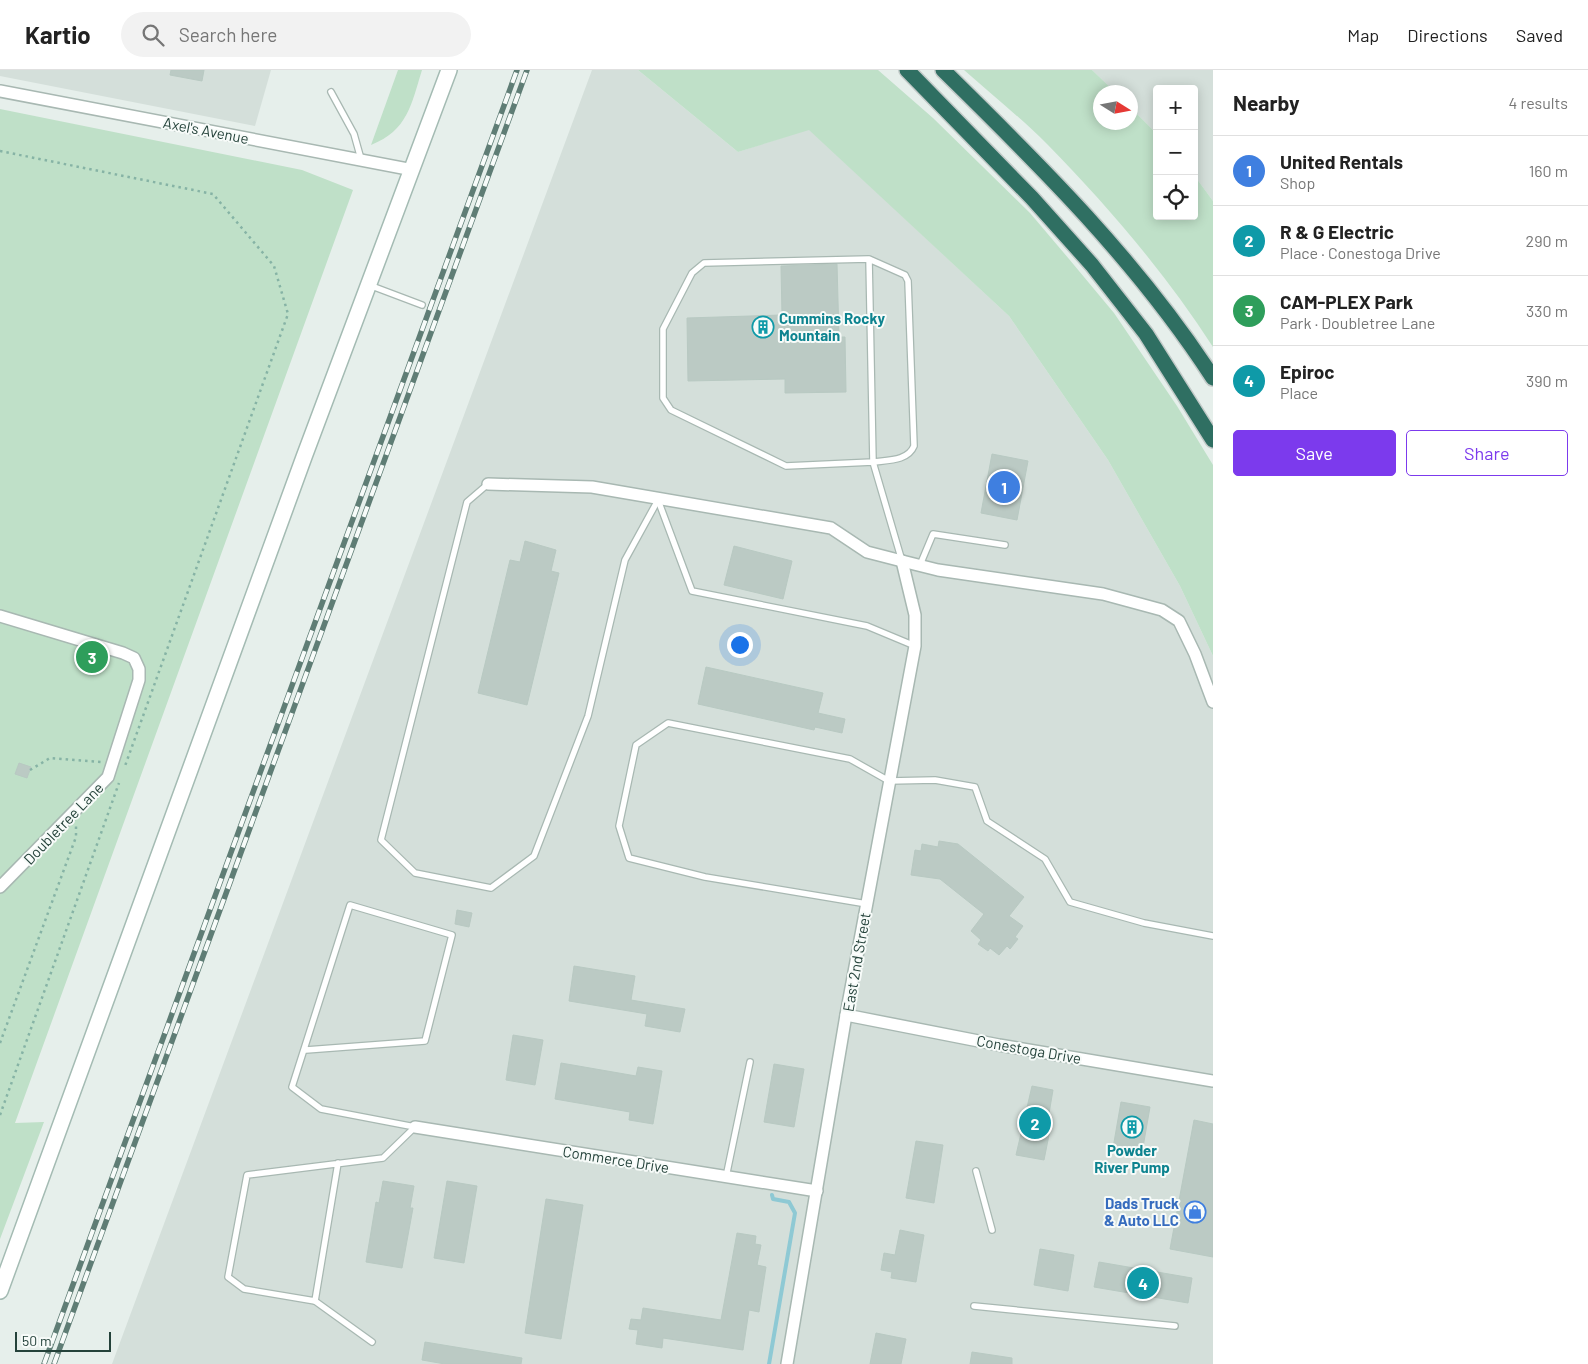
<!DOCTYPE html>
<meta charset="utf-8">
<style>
:root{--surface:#fff;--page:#f2f2f2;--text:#222;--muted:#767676;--line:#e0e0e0;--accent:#7c3aed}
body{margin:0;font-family:Barlow,sans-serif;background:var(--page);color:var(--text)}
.controls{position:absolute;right:15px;top:15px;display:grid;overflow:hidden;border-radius:5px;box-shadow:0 2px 12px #0003}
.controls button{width:45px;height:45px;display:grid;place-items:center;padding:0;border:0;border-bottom:1px solid var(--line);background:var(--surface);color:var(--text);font:25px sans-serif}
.compass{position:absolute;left:1093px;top:15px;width:45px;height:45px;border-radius:50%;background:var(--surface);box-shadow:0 2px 12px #0003;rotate:101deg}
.scale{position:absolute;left:15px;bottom:12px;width:96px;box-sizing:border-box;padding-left:5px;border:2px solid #24423a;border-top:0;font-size:14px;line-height:18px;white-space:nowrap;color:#24423a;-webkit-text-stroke:4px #f7fbf9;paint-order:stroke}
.you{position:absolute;left:739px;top:574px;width:18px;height:18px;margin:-12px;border:4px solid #fff;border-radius:50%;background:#1a73e8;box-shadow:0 0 0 8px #1a73e833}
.badge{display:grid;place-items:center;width:32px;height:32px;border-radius:50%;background:var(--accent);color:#fff;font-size:16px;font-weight:700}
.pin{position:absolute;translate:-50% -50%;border:2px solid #fff;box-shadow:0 1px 5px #0006}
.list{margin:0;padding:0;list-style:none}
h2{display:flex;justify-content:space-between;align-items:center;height:65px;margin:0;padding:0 20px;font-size:21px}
h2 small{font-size:16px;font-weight:400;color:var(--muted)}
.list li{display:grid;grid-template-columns:32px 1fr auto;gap:15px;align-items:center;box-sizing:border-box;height:70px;padding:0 20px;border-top:1px solid var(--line)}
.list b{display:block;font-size:19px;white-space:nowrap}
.list p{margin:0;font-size:16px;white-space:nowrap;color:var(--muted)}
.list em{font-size:16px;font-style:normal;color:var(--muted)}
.actions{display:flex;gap:10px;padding:15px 20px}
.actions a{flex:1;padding:11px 0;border:1px solid var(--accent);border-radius:5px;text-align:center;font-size:18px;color:var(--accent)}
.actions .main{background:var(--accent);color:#fff}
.icon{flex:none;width:28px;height:28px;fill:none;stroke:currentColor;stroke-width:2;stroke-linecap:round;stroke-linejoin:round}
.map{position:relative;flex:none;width:1213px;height:1294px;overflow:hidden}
header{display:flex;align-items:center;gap:30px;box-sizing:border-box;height:70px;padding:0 25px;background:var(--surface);border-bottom:1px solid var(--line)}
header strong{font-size:24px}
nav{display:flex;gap:28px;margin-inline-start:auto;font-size:18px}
.search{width:350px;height:45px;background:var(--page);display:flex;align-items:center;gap:12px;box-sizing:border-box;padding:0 18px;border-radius:28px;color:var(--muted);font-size:19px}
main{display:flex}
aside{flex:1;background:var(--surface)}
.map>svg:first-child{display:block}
</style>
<header>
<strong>Kartio</strong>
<div class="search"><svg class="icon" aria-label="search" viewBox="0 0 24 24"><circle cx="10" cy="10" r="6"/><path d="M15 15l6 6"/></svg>Search here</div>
<nav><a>Map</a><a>Directions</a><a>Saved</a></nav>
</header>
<main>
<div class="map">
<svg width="1213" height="1294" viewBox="0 0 1213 1294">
<rect width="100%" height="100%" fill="#e6efeb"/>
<!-- built -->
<g fill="#d4dfda">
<path d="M0,0H271L255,56L0,6Z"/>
<path d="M592,0H638L738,82L809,59L1009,246L1108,390L1180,516L1213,586V1294H112Z"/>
<path d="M1092,0H1213V131L1194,105V19H1157V64L1131,38L1130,22H1115Z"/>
</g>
<!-- green -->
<g fill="#bfe0c8">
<path d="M398,0H422C411,35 408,60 371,75Z"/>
<path d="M638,0H878L933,48L1030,143L1069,189L1114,243L1177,336L1213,395V586L1180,516L1108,390L1009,246L809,60L738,82Z"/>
<path d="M964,0H1092L1115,22H1100V52H1130L1131,38L1157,64V146H1194V105L1213,131V277C1166,204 1107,135 1047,74C1021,48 991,24 964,0Z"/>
<path d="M0,39L302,100L353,120L15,1053L44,1052L0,1169Z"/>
</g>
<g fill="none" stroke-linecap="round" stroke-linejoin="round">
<!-- stream -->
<path stroke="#8ec9d4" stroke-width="4" d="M769,1294L795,1143L789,1132L773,1129L772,1125"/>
</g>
<!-- building -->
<g fill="#bbcac4" stroke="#b8c9c2">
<path d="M171,0H204L202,11L170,5Z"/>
<path d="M837,194L839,267H845L846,322L785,323V309L688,311L687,248L782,245L781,196Z"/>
<path d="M992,384L1028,391L1017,450L981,443Z"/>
<path d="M525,471L556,480L551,501L559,503L527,635L478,623L510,490L520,492Z"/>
<path d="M734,476L792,491L783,529L724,515Z"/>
<path d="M706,597L823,623L818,643L845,649L842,663L815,657L814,660L698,634Z"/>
<path d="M19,693L31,697L27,708L15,704Z"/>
<path d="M939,771L958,774L1024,827L1009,846L1023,856L1015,867L1018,869L1010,879L1007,876L999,885L990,878L988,881L978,874L981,870L971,861L984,844L940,809L911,805L915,780L921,781L922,774L938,777Z"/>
<path d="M457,840L472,843L469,857L455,854Z"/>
<path d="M574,896L635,906L631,930L685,939L680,962L645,956L647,944L569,931Z"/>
<path d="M513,965L543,970L535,1015L506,1010Z"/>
<path d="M561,993L636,1006L638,997L662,1001L653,1054L629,1050L630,1042L555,1029Z"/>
<path d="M774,994L804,999L794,1057L764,1052Z"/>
<path d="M1032,1016L1053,1020L1047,1055H1051L1044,1090L1016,1085Z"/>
<path d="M1121,1032L1150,1037L1142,1083L1113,1078Z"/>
<path d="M1194,1050L1213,1054V1187L1170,1179Z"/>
<path d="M916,1071L943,1075L934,1133L906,1128Z"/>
<path d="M383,1111L414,1116L410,1138H413L402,1198L366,1192L376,1132L379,1133Z"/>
<path d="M447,1111L477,1116L464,1193L434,1188Z"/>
<path d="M546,1129L583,1135L561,1269L525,1263Z"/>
<path d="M900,1160L924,1165L916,1212L891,1208L892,1202L881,1200L884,1183L895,1185Z"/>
<path d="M737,1163L756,1166L755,1174L761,1175L757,1195L766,1197L759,1242L749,1240L743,1280L663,1268L662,1278L636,1274L638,1260L629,1259L631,1249L641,1250L643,1238L721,1250Z"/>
<path d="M1040,1179L1074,1185L1068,1221L1034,1215Z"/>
<path d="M1099,1192L1192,1208L1188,1233L1094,1217Z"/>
<path d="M876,1263L906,1269L901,1294H870Z"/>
<path d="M425,1272L522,1288L521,1294H445L422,1290Z"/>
<path d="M972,1282L1012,1288V1294H970Z"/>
</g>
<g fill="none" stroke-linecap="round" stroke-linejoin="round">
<!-- lane casing -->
<g stroke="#a8b8b2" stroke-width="8">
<g id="lane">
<path d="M331,22L354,64L361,89"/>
<path d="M869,189L873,392L786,396L671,340L663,328V259L692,203L704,193L869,189L905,205L908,211L914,376C908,391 888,390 873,392L902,491"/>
<path d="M369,215L422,235"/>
<path d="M488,414L467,432L381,770L415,803L491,818L534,786L588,646L625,490L658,430"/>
<path d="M658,430L692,521L867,556L915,576"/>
<path d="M920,495L933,464L1005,475"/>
<path d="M867,834L705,807L629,788L619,756L636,675L668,653L850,689L889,711L935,710L975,717L987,751L1045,789L1070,832L1144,853L1213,866"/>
<path d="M306,980L425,971L452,865L350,835L292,1017L321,1039L415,1057"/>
<path d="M338,1093L315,1231L244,1219L228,1207L247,1105L383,1088L415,1057"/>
<path d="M976,1101L992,1160"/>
<path d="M726,1107L750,992"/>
<path d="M315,1231L372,1272"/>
<path d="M974,1236L1175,1256"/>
</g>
</g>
<!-- street casing -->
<g stroke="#a8b8b2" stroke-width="14">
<g id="street">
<path d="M0,21L413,100"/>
<path d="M488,414L592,417L831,458L867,482L902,491L938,500L1103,524L1162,540L1179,551L1195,584L1213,632"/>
<path d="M0,546L123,583L134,588L139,599V610L108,707L0,817"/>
<path d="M846,945L999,975L1213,1011"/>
<path d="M415,1057L817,1121"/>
<path d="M787,1294L846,945L915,576V545L902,491"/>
</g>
</g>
<!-- secondary casing -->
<g stroke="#a4bbb3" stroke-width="18">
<path id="secondary" d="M0,1221L304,387L449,0"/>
</g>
<!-- highway casing -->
<g stroke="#c2cac8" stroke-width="18">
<g id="highway">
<path d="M907,0L1032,128L1092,195L1146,264L1213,370"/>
<path d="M943,0C1041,96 1138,192 1213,308"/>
</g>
</g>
<!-- path -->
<g stroke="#86b3a5" stroke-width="2.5" stroke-dasharray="2.5 4" stroke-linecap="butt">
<path d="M0,81L213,124L274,196L288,244L125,696"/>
<path d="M30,700L50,688L101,692"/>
<path d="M0,973L76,767V755"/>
<path d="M0,1045L119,713"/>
</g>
<!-- lane -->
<use href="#lane" stroke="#fff" stroke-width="5.5"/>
<!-- street -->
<use href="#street" stroke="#fff" stroke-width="11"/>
<!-- secondary -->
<use href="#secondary" stroke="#fff" stroke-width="15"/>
<!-- highway -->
<use href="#highway" stroke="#2f6f62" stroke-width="15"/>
<!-- rail casing -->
<g stroke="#5f7d75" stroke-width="5.5">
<g id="rail">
<path d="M44,1294L517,0"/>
<path d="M54,1294L527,0"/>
</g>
</g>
<!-- rail -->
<use href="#rail" stroke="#f7fbf9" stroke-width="4" stroke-dasharray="11" stroke-linecap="butt"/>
</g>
<!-- icons -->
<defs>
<g id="building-ring" transform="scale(1.125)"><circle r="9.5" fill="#f7fbf9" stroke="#0f9aa8" stroke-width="1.5"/><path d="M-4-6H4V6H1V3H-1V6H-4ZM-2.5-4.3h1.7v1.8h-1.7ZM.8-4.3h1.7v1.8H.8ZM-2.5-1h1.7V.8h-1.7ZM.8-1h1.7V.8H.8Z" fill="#0f9aa8"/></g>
<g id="shop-ring" transform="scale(1.125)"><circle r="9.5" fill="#f7fbf9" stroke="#3f7fe0" stroke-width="1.5"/><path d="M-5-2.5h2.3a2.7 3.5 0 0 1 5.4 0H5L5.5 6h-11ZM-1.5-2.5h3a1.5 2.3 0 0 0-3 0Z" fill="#3f7fe0"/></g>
</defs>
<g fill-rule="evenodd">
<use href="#building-ring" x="763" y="257"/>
<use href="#building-ring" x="1132" y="1057"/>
<use href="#shop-ring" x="1195" y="1142"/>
</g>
<g text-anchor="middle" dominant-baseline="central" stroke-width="4" stroke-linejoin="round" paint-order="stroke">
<!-- street labels -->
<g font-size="15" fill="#24423a" stroke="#f7fbf9">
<text transform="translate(206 60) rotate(11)">Axel's Avenue</text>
<text transform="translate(63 753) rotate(-46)">Doubletree Lane</text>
<text transform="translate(856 892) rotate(-80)">East 2nd Street</text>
<text transform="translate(1029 979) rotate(10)">Conestoga Drive</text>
<text transform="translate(616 1089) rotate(9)">Commerce Drive</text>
</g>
<!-- culture labels -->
<g font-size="15" font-weight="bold" fill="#0d838f" stroke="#f7fbf9" text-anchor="start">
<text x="779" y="248">Cummins Rocky<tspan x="779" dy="17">Mountain</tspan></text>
<text x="1132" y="1080" text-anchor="middle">Powder<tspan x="1132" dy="17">River Pump</tspan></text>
</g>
<!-- shop labels -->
<g font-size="15" font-weight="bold" fill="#366cbe" stroke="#f7fbf9" text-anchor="end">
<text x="1179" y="1133">Dads Truck<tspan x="1179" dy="17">&amp; Auto LLC</tspan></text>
</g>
</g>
</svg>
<div class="controls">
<button>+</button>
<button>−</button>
<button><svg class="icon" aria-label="locate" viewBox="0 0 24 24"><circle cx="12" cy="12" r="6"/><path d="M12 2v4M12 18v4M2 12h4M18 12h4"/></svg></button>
</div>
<svg class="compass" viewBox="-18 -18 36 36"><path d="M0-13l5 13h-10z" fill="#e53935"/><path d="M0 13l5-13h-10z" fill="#767676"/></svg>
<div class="scale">50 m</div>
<div class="you"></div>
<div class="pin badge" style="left:1004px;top:417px;background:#3f7fe0">1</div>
<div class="pin badge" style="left:1035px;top:1053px;background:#0f9aa8">2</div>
<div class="pin badge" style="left:92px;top:587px;background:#2e9e5b">3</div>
<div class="pin badge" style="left:1143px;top:1213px;background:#0f9aa8">4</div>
</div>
<aside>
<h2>Nearby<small>4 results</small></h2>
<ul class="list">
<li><span class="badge" style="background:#3f7fe0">1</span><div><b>United Rentals</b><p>Shop</p></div><em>160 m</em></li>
<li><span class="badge" style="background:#0f9aa8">2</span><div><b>R &amp; G Electric</b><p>Place · Conestoga Drive</p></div><em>290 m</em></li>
<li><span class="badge" style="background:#2e9e5b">3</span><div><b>CAM-PLEX Park</b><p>Park · Doubletree Lane</p></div><em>330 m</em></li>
<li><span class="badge" style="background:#0f9aa8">4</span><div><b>Epiroc</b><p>Place</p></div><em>390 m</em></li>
</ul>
<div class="actions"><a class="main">Save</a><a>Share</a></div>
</aside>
</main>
